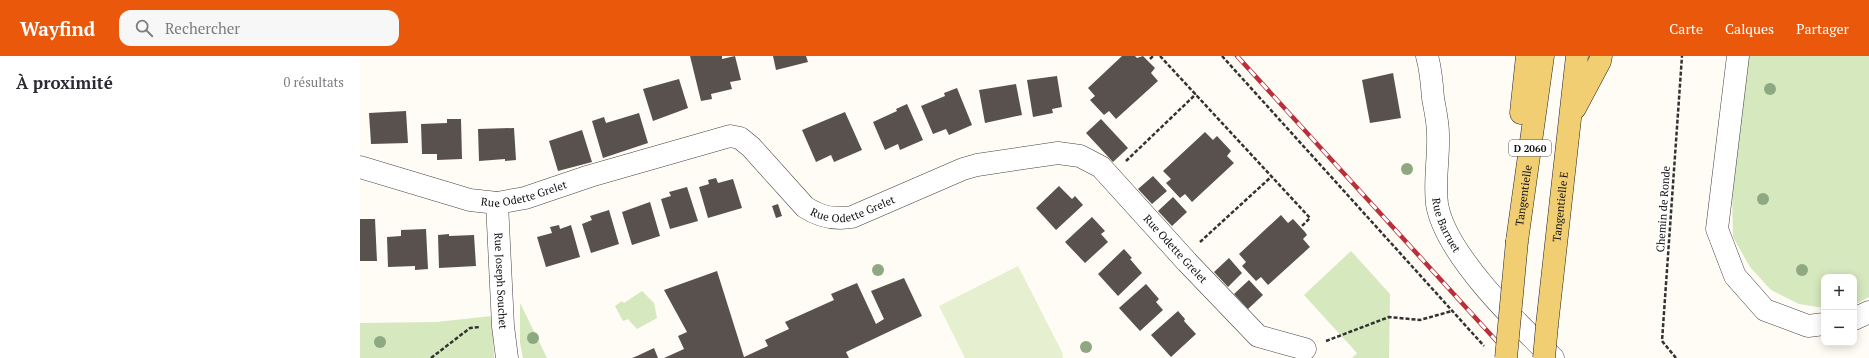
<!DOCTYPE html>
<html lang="fr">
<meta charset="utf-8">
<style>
:root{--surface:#fff;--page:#f7f7f7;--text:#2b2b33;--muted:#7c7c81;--line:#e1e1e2;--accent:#ea580c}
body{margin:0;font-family:"PT Serif",serif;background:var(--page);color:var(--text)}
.controls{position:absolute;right:12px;bottom:12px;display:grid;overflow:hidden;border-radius:8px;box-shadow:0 2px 10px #0003}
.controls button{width:36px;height:36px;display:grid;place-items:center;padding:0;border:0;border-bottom:1px solid var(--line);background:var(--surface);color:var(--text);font:20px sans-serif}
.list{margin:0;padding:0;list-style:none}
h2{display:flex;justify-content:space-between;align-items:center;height:52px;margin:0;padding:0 16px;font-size:17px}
h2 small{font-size:13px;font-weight:400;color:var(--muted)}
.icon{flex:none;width:22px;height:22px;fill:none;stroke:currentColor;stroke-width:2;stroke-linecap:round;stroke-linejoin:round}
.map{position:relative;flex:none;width:1509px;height:302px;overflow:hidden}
header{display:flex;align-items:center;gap:24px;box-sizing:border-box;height:56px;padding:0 20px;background:var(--accent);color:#fff}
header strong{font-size:19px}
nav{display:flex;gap:22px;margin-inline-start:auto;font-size:14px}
.search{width:280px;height:36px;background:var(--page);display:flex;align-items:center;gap:10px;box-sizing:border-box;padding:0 14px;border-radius:12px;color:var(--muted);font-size:15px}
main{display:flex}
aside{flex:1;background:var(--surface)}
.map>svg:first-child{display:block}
</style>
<header>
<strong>Wayfind</strong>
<div class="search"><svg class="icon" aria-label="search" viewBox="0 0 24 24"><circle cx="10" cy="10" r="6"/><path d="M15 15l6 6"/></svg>Rechercher</div>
<nav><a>Carte</a><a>Calques</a><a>Partager</a></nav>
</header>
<main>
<aside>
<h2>À proximité<small>0 résultats</small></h2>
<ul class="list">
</ul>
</aside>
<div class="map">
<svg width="1509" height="302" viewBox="0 0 1509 302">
<rect width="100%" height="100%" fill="#fefcf4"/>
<!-- green -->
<g fill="#d5e8be">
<path d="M1386,0H1509V241L1496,248H1494V221H1464V252L1439,248L1411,234L1390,211L1373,181L1372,134Z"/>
<path d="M991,195L1030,238L1029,302H992L997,297L944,239Z"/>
<path d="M282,235L294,247L297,262L277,273L268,263L263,265L255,250L262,245L264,247Z"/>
<path d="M160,247L187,302H163L160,287Z"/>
<path d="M132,260L134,302H0V267L76,266Z"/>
</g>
<!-- pitch -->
<path fill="#e6f0d0" d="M658,210L702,296L703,302H605L579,250Z"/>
<!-- building -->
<g fill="#58514d">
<path d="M330,0H362V3L375,0L381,24L370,26L372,33L351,38L352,43L341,45Z"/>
<path d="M413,0H446L448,6L416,14Z"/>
<path d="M762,0H775L777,2L783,0L795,12L791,17L798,25L756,63L749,55L744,59L730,44L735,40L728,32Z"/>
<path d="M1033,17L1041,62L1010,67L1002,24Z"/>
<path d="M697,20L702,51L692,53L693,57L673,61L667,24Z"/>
<path d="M319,23L328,52L293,65L283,33Z"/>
<path d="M656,28L662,59L625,67L619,34Z"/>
<path d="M597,32L612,69L589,79L586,73L573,78L561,50L585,40L584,37Z"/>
<path d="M547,48L563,84L540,94L538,88L525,94L513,66L537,55L536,53Z"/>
<path d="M46,55L48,87L11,88L9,57Z"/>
<path d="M485,56L502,94L474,106L471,99L456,106L442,74Z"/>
<path d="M279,57L288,87L243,102L232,65L244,61L246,67Z"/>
<path d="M87,63H101L102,103L77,104V98H62L61,68L87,67Z"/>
<path d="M741,63L768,92L753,106L726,77Z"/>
<path d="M154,72L156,104L145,105V103L119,105L118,73Z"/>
<path d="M222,74L232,106L198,115L189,85Z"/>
<path d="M845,76L853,84L857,80L871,95L867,100L874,107L832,146L825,138L820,142L806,127L811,123L803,115Z"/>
<path d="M793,120L807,135L792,148L778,133Z"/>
<path d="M356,122L358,127L373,123L382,152L348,162L339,131L349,128L348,124Z"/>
<path d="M699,130L712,143L715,140L723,149L696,174L676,152Z"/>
<path d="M327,131L338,165L310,173L301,143L311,140L309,136Z"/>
<path d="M813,141L827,156L812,170L798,155Z"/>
<path d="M290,146L300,180L272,189L262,156Z"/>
<path d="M418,148L422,160L416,162L412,150Z"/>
<path d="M249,154L259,188L231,197L222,168L232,164L230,160Z"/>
<path d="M921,159L928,167L933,163L945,176L947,179L943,183L950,191L908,229L901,221L896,225L882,210L886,206L879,198Z"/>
<path d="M732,161L745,175L741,178L748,186L725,207L705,186Z"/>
<path d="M0,163H15L17,205H0Z"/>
<path d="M199,169L200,173L211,169L220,201L186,211L177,181L192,177L190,171Z"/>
<path d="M66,173L68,213L55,214V210L28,211L27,181L41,180V174Z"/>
<path d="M89,178V180L114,179L116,210L79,212L78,179Z"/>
<path d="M764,193L772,202L770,203L782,217L758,240L738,218Z"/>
<path d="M869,202L882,217L868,231L854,216Z"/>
<path d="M357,215L384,301L408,290L405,284L429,273L425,266L474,244L471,238L497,227L516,268L524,263L511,235L544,222L562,260L486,296L489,302H304L324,293L318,280L327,276L304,234Z"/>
<path d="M889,224L903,239L888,253L874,238Z"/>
<path d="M786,228L799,243L796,246L803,254L780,275L759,252Z"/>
<path d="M818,255L825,263L824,265L836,278L811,301L791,279Z"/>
<path d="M294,292L298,302H272L277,300Z"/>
</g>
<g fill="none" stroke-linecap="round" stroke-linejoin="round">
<!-- minor casing -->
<g stroke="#434343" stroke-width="23">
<g id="minor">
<path id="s1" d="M1067,0C1071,14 1072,28 1073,42C1075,54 1078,66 1078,78C1079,102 1074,124 1077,148C1085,198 1157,267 1193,302"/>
<path d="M1378,0L1357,173L1375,220L1405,254L1448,270L1464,268"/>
<path id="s2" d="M0,111L110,144L137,147L165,142L230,120L370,80L380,82L391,91L445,151C460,161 474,164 492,161L603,113L617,109L698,97L720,100L741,111L827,206L898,280L945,293"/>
<path id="s3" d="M137,147L143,270L147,302"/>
<path d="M1494,263L1509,256"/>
</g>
</g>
<!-- major casing -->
<g stroke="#212121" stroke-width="23">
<g id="major">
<path d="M1215,52L1240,5L1241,0"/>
<path d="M1161,57L1167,0"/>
<path id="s4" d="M1157,185L1183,0"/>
<path id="s5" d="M1187,269L1217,0"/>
</g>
</g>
<!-- path -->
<g stroke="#323232" stroke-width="2.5" stroke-dasharray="4 2" stroke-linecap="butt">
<path d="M800,0L950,162L942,170"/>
<path d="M862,0L1124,290"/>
<path d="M790,3L793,0"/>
<path d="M766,105L836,38"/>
<path d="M840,186L911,121"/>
<path d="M966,285L1029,261L1060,264L1092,255"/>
<path d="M71,302L110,272L120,271"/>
<path d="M1316,302L1302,285L1322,0"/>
</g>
<!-- minor -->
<use href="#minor" stroke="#fff" stroke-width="22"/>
<!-- major -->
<use href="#major" stroke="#f1ce71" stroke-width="22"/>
<!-- rail casing -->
<g stroke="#ba2f39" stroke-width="4.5">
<path id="rail" d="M877,0L1152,302"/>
</g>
<!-- rail -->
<use href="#rail" stroke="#fff" stroke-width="3" stroke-dasharray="9" stroke-linecap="butt"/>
<!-- major-bridge casing -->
<g stroke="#212121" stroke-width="23" stroke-linecap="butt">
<g id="major-bridge">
<path d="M1146,302L1157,185"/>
<path d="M1184,302L1187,269"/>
</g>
</g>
<!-- major-bridge -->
<use href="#major-bridge" stroke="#f1ce71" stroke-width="22"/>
</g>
<!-- trees -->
<g fill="#8ea981">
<circle cx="1410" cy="33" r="6"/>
<circle cx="1047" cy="113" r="6"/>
<circle cx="1403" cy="143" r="6"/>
<circle cx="518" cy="214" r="6"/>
<circle cx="1442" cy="214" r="6"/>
<circle cx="173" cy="282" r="6"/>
<circle cx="20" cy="286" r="6"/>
<circle cx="726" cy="291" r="6"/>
</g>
<g text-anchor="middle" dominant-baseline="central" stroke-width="4" stroke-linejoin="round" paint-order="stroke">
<!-- shield labels -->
<rect fill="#fff" stroke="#585858" stroke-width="1" x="1149" y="84" width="42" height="16" rx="3"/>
<g font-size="10" font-weight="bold" fill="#101010">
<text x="1170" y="92">D 2060</text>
</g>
<!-- street labels -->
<g font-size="11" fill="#101010" stroke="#fff">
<text stroke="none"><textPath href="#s2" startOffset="170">Rue Odette Grelet</textPath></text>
<text stroke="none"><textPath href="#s4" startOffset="46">Tangentielle</textPath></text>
<text stroke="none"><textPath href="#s2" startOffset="541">Rue Odette Grelet</textPath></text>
<text stroke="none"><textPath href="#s5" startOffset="119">Tangentielle E</textPath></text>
<text transform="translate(1303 153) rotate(-86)">Chemin de Ronde</text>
<text stroke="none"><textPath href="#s1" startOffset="172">Rue Barruet</textPath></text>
<text stroke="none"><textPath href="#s2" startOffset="913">Rue Odette Grelet</textPath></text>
<text stroke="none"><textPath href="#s3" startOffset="78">Rue Joseph Souchet</textPath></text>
</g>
</g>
</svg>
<div class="controls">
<button>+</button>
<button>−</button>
</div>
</div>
</main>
